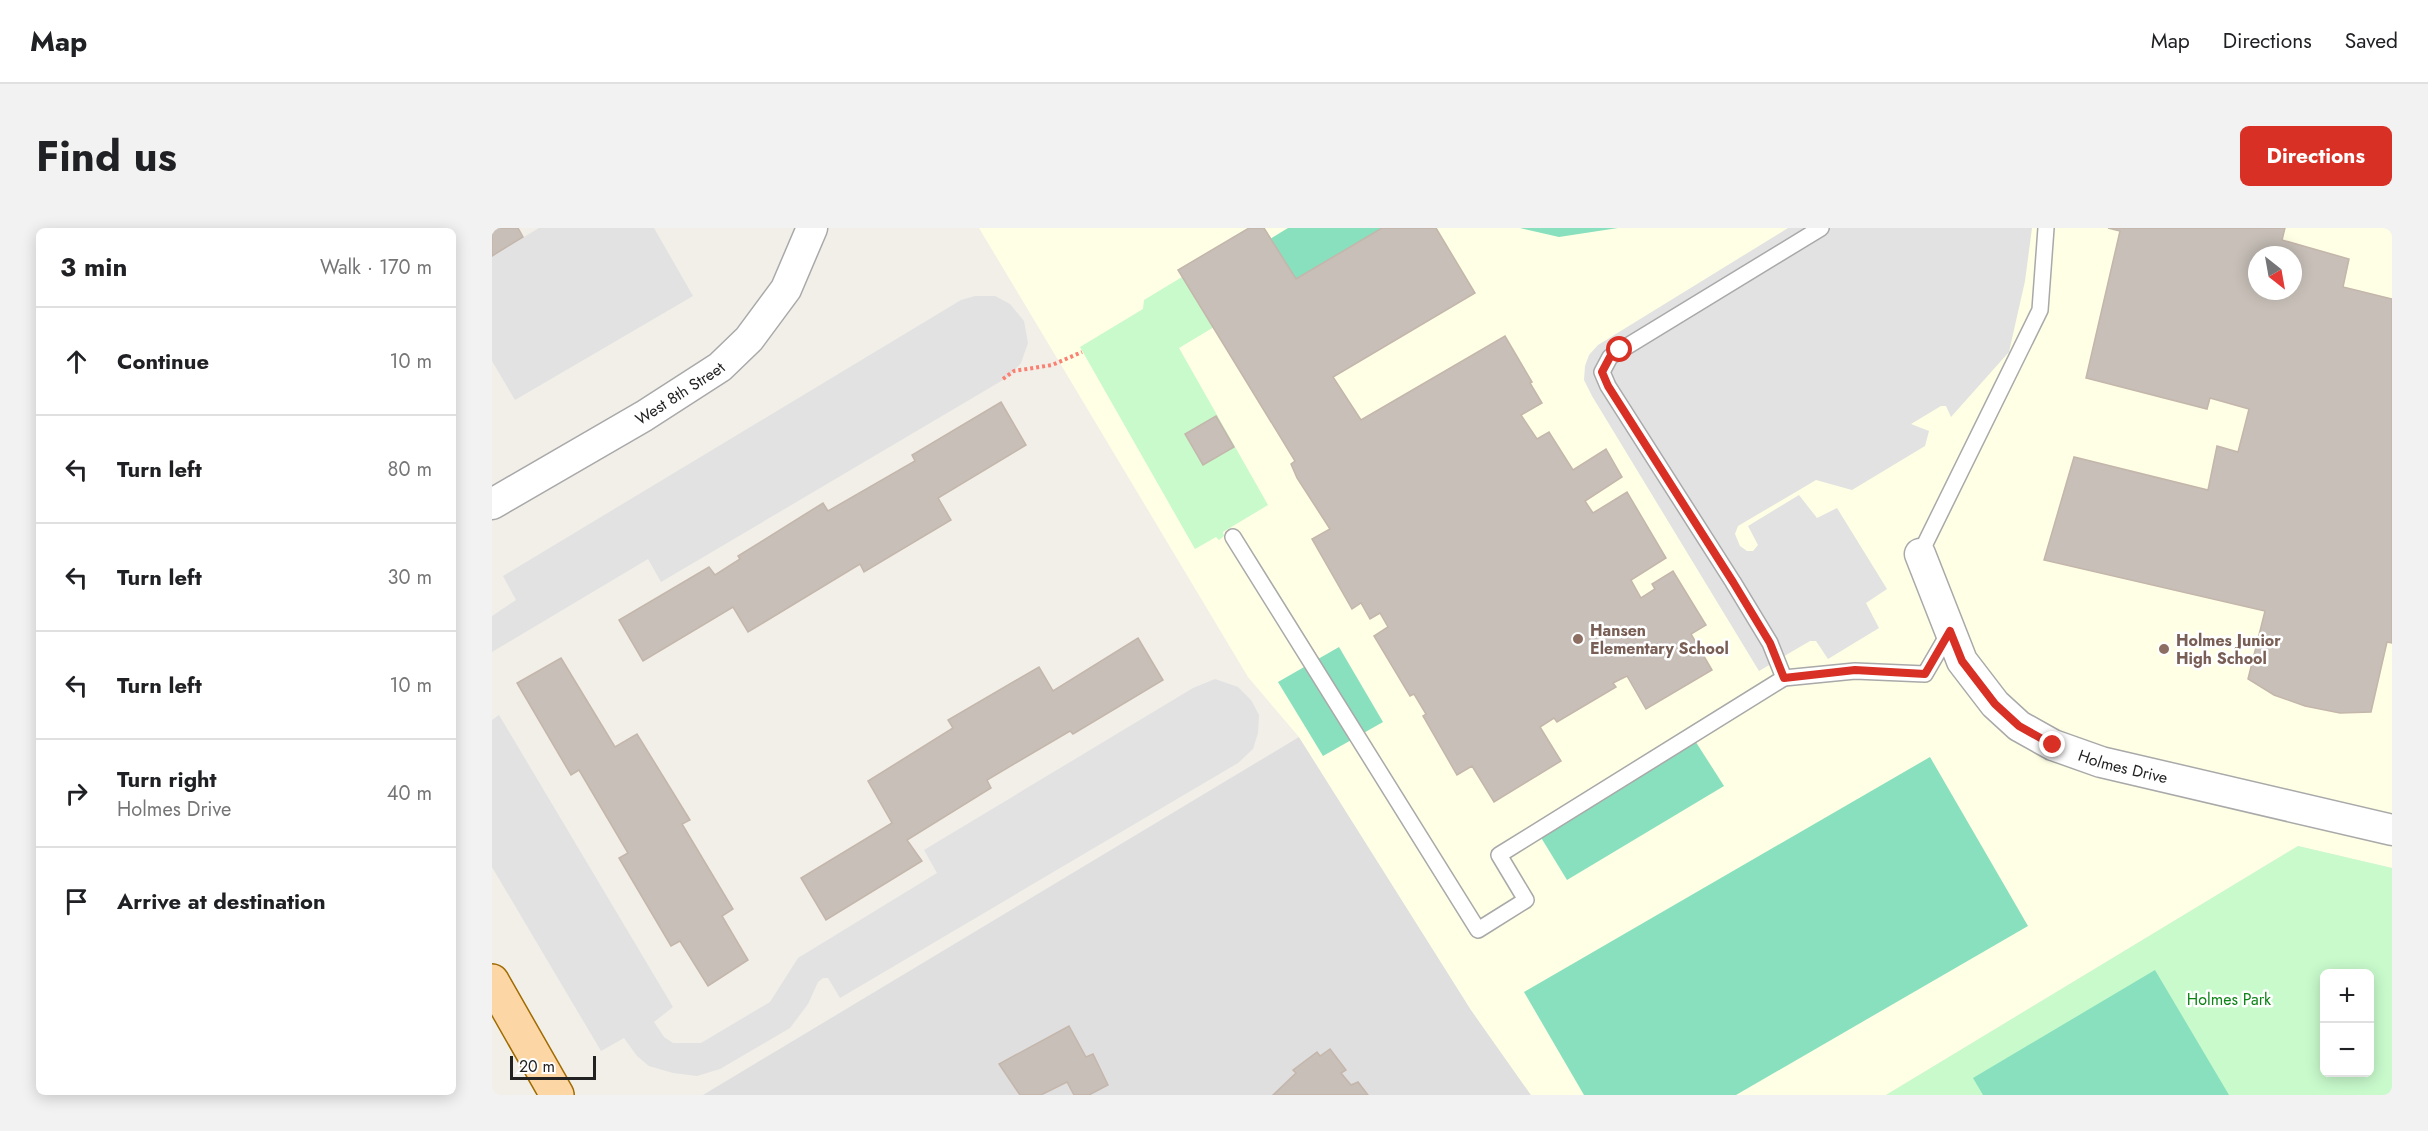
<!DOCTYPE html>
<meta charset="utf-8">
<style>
:root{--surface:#fff;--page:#f2f2f2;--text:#202124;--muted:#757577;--line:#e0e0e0;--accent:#d93025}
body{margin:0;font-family:Jost,sans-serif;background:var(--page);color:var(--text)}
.controls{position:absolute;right:18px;bottom:18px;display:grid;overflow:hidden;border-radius:9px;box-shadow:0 3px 15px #0003}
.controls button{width:54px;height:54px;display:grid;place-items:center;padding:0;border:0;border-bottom:2px solid var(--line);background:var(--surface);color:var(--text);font:30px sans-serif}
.compass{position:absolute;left:1756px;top:18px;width:54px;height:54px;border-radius:50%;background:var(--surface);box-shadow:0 3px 15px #0003;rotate:149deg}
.scale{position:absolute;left:18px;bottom:15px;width:86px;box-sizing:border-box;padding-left:6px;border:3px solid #222;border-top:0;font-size:16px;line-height:21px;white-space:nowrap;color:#222;-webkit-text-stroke:4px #fff;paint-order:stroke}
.stop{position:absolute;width:18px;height:18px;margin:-14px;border:4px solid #d93025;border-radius:50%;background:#fff}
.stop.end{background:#d93025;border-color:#fff;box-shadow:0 2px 6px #0008}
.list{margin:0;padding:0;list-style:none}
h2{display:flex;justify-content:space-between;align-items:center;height:78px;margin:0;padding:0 24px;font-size:26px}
h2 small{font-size:20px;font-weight:400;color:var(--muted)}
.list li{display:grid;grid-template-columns:39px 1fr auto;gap:18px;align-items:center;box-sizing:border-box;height:108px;padding:0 24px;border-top:2px solid var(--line)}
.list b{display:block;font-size:22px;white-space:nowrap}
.list p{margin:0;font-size:20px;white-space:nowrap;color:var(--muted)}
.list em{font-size:20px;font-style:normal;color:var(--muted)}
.icon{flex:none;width:33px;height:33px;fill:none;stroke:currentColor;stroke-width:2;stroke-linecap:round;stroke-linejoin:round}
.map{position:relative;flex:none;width:1900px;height:867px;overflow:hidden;border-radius:9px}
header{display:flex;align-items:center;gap:36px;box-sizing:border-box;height:84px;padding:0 30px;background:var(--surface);border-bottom:2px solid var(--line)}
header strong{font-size:28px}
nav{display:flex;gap:33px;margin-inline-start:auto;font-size:21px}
.intro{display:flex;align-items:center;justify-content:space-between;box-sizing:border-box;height:144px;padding:0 36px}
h1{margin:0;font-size:42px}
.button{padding:15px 27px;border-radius:9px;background:var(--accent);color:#fff;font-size:21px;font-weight:700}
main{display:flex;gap:36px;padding:0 36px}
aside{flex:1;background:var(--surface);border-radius:9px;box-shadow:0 3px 15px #0003}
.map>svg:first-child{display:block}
</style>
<header>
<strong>Map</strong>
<nav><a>Map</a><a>Directions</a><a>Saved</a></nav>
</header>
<div class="intro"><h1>Find us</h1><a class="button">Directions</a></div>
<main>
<aside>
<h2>3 min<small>Walk · 170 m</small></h2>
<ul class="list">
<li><svg class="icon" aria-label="ahead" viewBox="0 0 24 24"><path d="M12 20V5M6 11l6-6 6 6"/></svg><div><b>Continue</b></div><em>10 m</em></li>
<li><svg class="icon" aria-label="left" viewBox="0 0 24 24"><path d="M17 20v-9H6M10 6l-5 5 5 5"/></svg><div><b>Turn left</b></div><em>80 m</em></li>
<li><svg class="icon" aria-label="left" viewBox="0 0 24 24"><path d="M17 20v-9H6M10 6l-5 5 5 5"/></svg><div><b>Turn left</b></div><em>30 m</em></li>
<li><svg class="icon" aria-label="left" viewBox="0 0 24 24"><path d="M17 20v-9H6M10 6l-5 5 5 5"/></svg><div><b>Turn left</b></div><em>10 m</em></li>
<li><svg class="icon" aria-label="right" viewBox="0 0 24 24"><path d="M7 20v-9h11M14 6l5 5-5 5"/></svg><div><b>Turn right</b><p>Holmes Drive</p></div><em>40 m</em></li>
<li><svg class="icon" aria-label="arrive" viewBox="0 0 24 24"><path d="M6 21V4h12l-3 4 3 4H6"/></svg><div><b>Arrive at destination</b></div></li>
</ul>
</aside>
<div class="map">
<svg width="1900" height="867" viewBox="0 0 1900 867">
<rect width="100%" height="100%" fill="#f2efe9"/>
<!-- residential -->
<path fill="#e0dfdf" d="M807,509L979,782L1039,867H211Z"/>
<!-- education -->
<path fill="#ffffe5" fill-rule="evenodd" d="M487,0H1900V640L1806,618L1394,867H1039L979,782L807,509L756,449ZM1765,27H1801V63H1765Z"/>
<!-- park -->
<g fill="#c8facc" fill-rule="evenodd">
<path d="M690,49L722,99L687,120L776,277L731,304L732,308L727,312L724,309L703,321L588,119L651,81L652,72Z"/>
<path d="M1806,618L1900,640V867H1394ZM1832,746H1878V844H1832Z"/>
</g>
<!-- pitch -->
<g fill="#88e0be">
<path d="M796,0H890L804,51L778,11Z"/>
<path d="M1028,0H1126L1067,9Z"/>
<path d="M847,419L891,494L831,528L786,454Z"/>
<path d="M1200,508L1232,558L1075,652L1045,603Z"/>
<path d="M1438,529L1536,698L1244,867H1092L1032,764Z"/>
<path d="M1663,742L1737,867H1491L1481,850Z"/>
</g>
<!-- parking -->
<g fill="#e2e2e2">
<path d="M47,0H162L201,68L23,172L0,133V28Z"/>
<path d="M1296,0H1540L1533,53L1517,124L1459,189L1454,178H1449L1419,196L1437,203L1433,218L1360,262L1324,252L1246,298L1243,306L1248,318L1255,323H1261L1266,317L1256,298L1307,267L1325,290L1345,280L1395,361L1374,375L1387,400L1336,431L1324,413H1318L1267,443L1100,168L1092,152L1093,138L1097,127L1106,117Z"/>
<path d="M483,68H503L518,76L532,93L536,115L529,135L516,149L169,354L156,331L0,424V388L24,372L11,348L469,72Z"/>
<path d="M723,451L746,459L759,472L767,487L766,505L761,521L746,535L348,770L336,750H331L326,754L316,776L298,800L228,841L205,848L181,845L157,838L145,828L132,810L109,823L0,639V492L7,487L181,779L162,794L172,809L181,815H209L278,774L306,730L445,645L432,622L701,460Z"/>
</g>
<!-- building -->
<g fill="#c7bfb8" stroke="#c4b6ab" stroke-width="1.5" fill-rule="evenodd">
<path d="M0,0H26L31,9L0,28Z"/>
<path d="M757,0H772L804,51L890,0H944L983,65L841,149L869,192L1013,108L1040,154L1038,155L1050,175L1029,187L1045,211L1057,204L1081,242L1114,221L1130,249L1093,273L1101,285L1135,264L1174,330L1139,352L1149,370L1163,361L1160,356L1181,343L1214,397L1199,406L1220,442L1154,481L1135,448L1121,455L1124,459L1065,494L1062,490L1048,499L1069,533L1002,574L980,538L965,547L931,488L934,486L922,466L918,468L882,408L896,399L888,385L878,391L869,375L860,381L820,311L838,301L805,250L799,236L803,233L686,42Z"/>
<path d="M1616,0H1793L1790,12L1857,31L1851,59L1900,71V415L1895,414L1879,484L1848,485L1813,478L1782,467L1756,451L1773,383L1552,332L1582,229L1716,262L1725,218L1746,224L1757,181L1718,170L1715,181L1594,150L1628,3ZM1765,27H1801V63H1765Z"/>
<path d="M509,174L534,217L446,270L459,292L372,344L368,336L256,404L241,379L151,433L127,392L217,339L223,347L248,331L246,328L331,275L336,283L423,233L420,227Z"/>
<path d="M724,188L742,219L711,237L693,206Z"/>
<path d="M646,410L671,452L581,506L578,503L495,552L499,560L415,612L430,633L334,692L309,650L400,595L376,553L461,500L456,492L547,439L561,463Z"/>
<path d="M69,430L123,519L145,506L198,592L190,596L241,681L230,688L256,732L216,758L188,713L179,718L127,630L136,625L87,542L79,547L25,455Z"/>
<path d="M577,798L594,829L601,826L616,857L597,867H582L575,854L549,867H528L507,836Z"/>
<path d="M838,821L854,842L849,845L859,857L866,854L876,867H781L804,845L801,842L825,824L828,828Z"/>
</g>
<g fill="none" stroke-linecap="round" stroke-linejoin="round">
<!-- lane casing -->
<g stroke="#a9a9a9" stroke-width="18">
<g id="lane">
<path d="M1329,0L1129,122L1118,129L1110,144L1116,158L1241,354L1278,415L1292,450L1363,443L1433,446L1458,403"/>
<path d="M741,309L986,702L1034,672L1007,627L1292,450"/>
<path d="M1428,326L1548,82L1554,0"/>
</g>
</g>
<!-- street casing -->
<g stroke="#a9a9a9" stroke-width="33">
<g id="street">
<path id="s1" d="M0,276L152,188L228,139L257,111L294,61L320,0"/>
<path id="s2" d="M1428,326L1470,433L1503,476L1527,498L1561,517L1609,534L1900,602"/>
</g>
</g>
<!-- primary casing -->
<g stroke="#a06b00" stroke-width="36">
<path id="primary" d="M0,753L65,867"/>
</g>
<!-- path -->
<path stroke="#fa8072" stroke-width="4" stroke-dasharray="3 3" stroke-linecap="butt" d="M511,151L522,143L560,137L590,124"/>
<!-- lane -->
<use href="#lane" stroke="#fff" stroke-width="15"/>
<!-- street -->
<use href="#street" stroke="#fff" stroke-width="30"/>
<!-- primary -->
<use href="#primary" stroke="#fcd6a4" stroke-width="33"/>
</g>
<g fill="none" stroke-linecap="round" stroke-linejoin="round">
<!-- route -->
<path stroke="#d93025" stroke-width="8" d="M1128,122L1118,129L1110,144L1116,158L1241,354L1278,415L1292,450L1363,442L1433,446L1458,403L1470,433L1503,476L1527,498L1561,517"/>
</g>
<!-- markers -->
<g fill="#8d6e63" stroke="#fff" stroke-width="2">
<circle cx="1086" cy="411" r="6"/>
<circle cx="1672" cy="421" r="6"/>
</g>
<g text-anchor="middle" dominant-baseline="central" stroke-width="5" stroke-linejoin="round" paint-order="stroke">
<!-- street labels -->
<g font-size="16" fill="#222" stroke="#fff">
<text stroke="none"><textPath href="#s1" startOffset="218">West 8th Street</textPath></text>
<text stroke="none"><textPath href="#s2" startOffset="314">Holmes Drive</textPath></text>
</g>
<!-- education labels -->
<g font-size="16" font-weight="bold" fill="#785e54" stroke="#fff" text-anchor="start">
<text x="1098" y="402">Hansen<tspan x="1098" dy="18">Elementary School</tspan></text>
<text x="1684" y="412">Holmes Junior<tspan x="1684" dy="18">High School</tspan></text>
</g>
<!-- park labels -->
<g font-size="16" fill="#0c8416" stroke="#fff">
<text x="1737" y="771">Holmes Park</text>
</g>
</g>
</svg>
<div class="controls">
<button>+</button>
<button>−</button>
</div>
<svg class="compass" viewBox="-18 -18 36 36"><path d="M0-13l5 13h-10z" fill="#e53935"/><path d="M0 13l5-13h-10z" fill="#757577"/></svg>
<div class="scale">20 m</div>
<div class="stop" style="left:1128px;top:122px"></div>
<div class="stop end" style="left:1561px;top:517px"></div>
</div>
</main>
